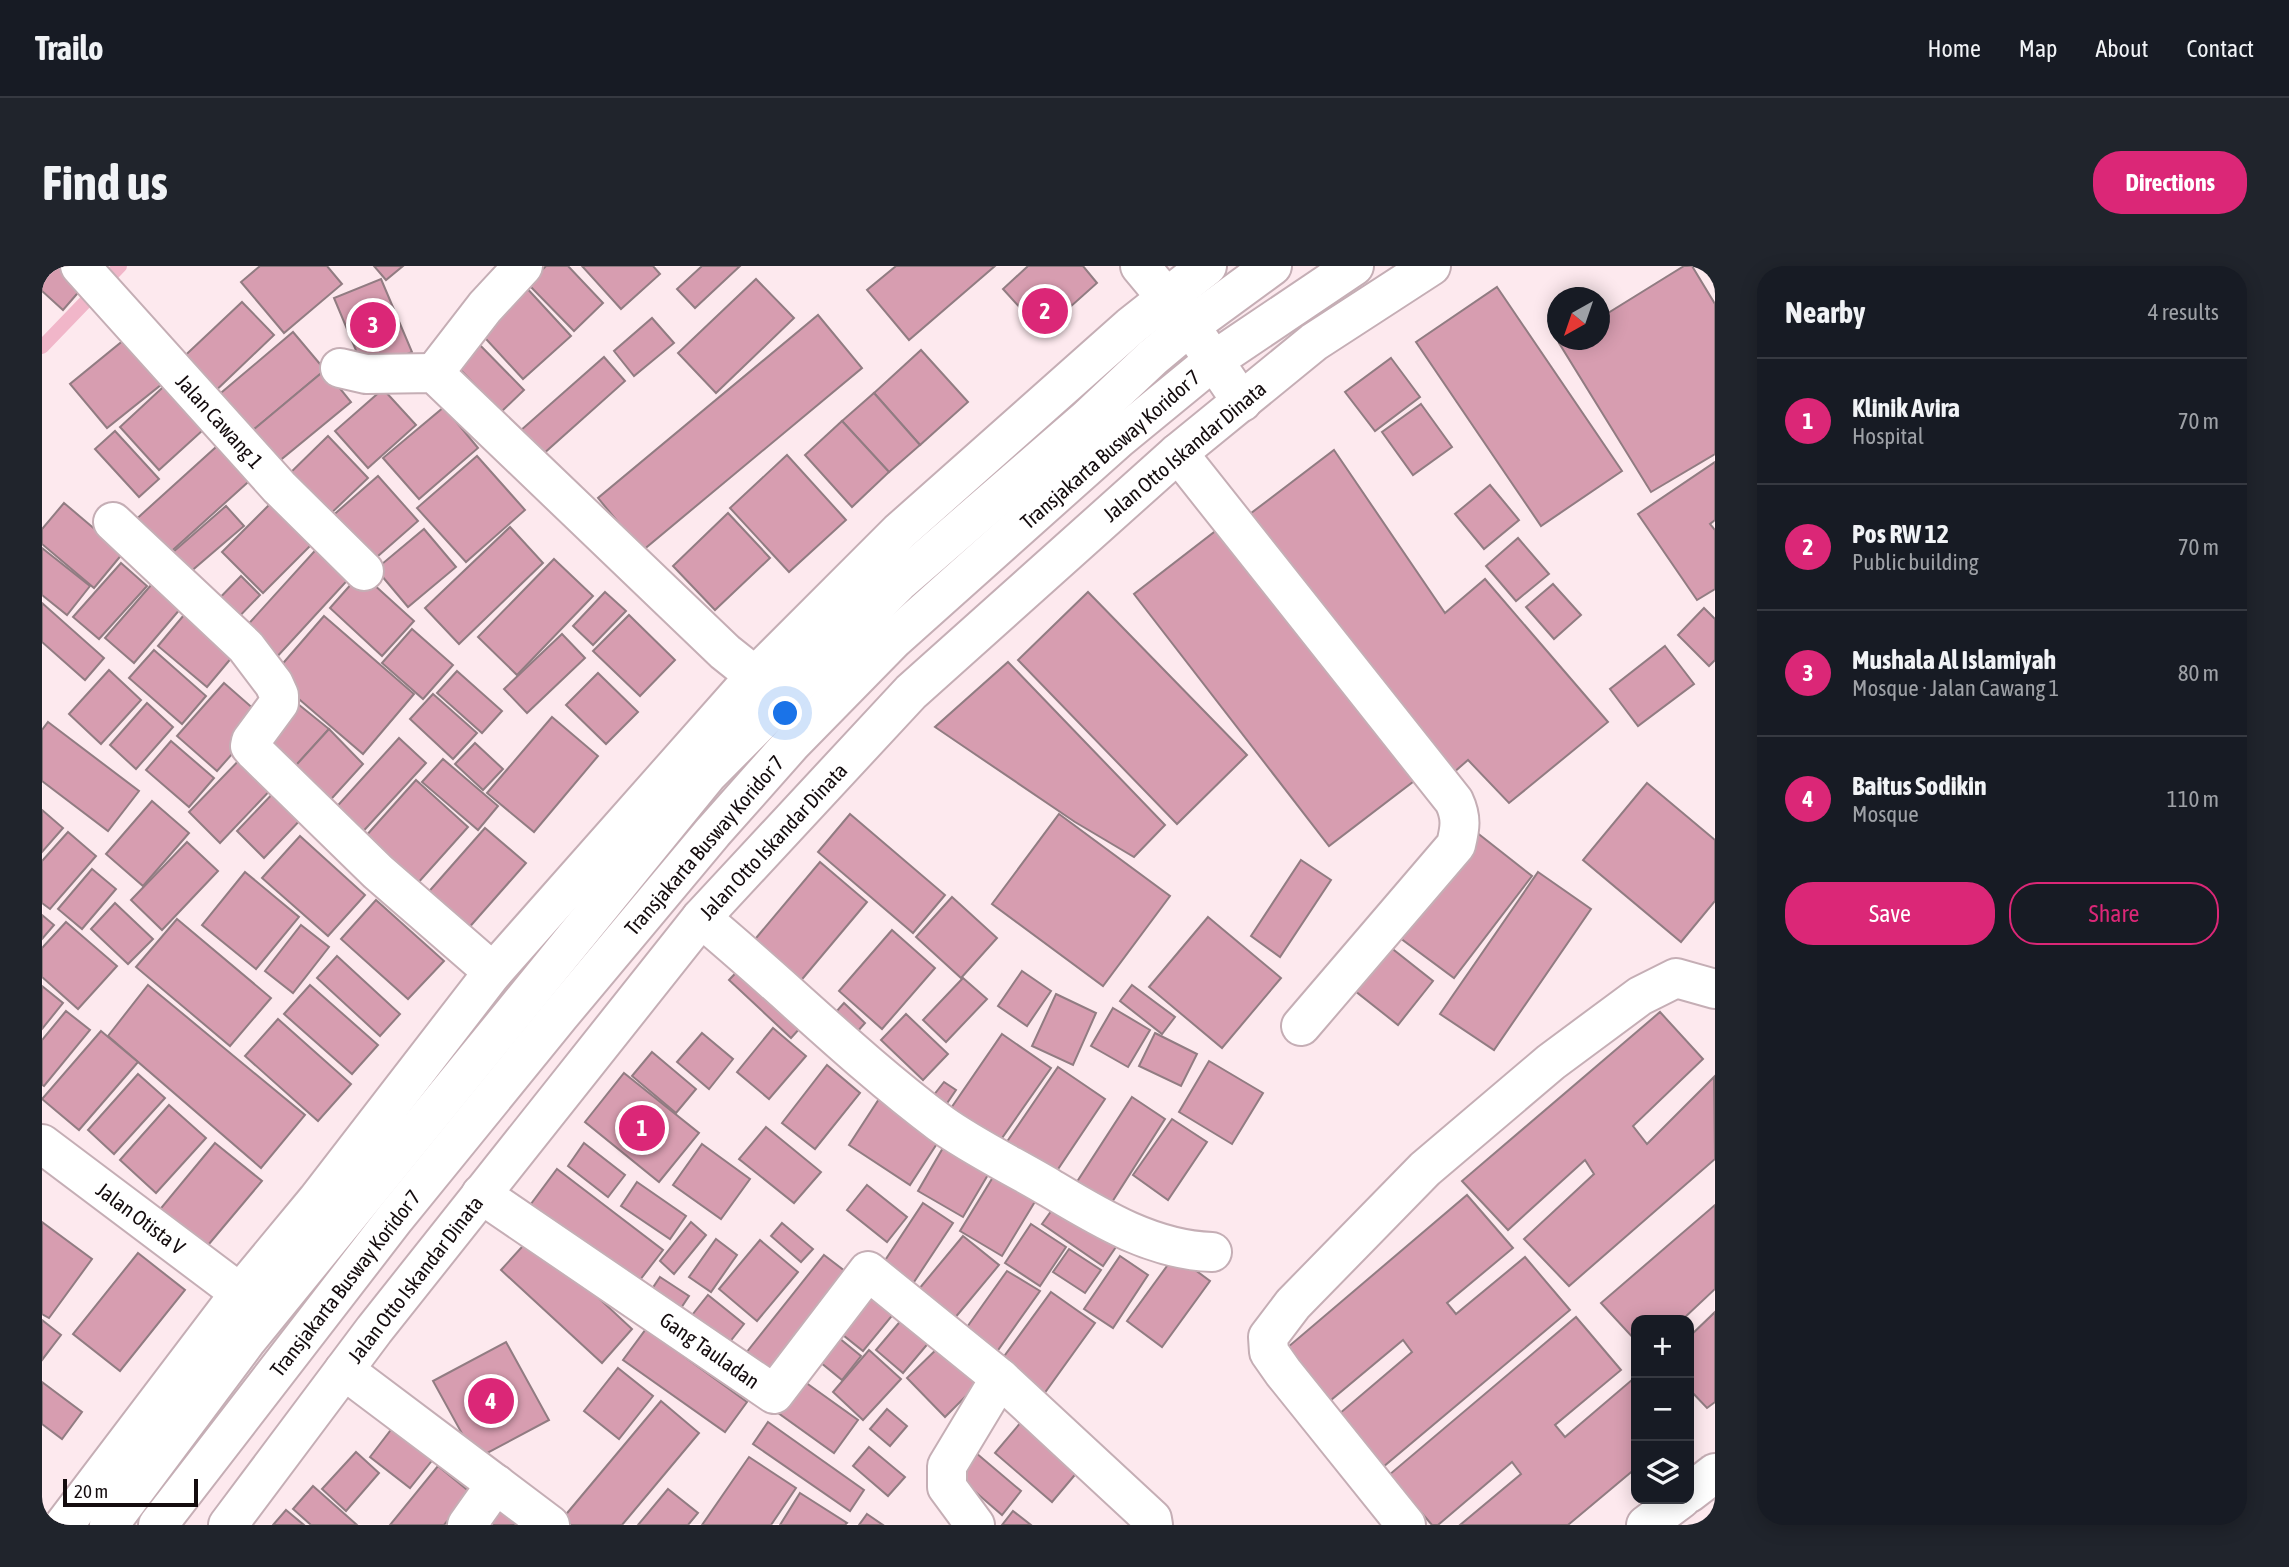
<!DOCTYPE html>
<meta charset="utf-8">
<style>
:root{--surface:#171b24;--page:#20242c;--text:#f1f3f6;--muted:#9ea1a6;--line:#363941;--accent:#db2777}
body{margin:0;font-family:"Asap Condensed",sans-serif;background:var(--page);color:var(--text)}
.controls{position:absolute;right:21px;bottom:21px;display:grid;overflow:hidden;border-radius:14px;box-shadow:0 4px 18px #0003}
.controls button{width:63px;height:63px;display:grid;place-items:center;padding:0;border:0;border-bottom:2px solid var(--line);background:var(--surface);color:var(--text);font:35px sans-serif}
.compass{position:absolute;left:1505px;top:21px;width:63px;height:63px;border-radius:50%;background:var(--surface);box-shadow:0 4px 18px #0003;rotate:220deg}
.scale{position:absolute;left:21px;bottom:18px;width:135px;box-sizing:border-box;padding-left:7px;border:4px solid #140c0e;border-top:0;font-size:19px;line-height:24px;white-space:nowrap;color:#140c0e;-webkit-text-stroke:5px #fff;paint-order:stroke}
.you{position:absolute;left:744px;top:448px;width:24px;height:24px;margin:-18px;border:5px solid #fff;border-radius:50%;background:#1a73e8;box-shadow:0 0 0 10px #1a73e833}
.badge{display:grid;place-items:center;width:46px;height:46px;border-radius:50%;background:var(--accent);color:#fff;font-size:23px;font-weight:700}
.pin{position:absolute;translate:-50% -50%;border:4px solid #fff;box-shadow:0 2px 7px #0006}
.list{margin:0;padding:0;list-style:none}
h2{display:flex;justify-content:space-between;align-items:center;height:91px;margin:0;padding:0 28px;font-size:30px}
h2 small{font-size:23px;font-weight:400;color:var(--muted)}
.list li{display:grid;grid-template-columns:46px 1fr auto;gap:21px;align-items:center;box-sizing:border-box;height:126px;padding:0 28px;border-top:2px solid var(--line)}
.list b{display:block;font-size:26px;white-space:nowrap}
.list p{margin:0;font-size:23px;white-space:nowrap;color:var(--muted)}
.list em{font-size:23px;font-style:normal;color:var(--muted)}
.actions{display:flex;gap:14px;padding:21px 28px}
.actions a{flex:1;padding:16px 0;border:2px solid var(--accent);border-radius:28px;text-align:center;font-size:24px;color:var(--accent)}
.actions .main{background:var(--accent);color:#fff}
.icon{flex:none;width:38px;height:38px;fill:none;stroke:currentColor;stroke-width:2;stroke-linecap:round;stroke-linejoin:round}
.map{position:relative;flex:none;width:1673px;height:1259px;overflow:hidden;border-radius:28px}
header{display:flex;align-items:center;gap:42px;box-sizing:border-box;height:98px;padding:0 35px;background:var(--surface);border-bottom:2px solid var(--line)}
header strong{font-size:33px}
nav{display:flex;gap:38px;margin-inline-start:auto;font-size:24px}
.intro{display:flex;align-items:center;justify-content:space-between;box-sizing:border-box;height:168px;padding:0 42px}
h1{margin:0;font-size:49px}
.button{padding:18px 32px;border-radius:28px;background:var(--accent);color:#fff;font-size:24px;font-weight:700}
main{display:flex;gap:42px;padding:0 42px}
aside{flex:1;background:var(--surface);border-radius:28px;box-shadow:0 4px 18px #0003}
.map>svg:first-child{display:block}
</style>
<header>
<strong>Trailo</strong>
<nav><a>Home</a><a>Map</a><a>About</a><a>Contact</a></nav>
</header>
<div class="intro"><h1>Find us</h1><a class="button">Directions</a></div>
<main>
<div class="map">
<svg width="1673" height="1259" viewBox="0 0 1673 1259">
<rect width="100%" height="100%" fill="#fde9ee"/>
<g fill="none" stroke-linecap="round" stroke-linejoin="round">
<!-- stream -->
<path stroke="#f1b6c9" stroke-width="14" d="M0,81L78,0"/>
</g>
<!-- building -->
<g fill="#d79db0" stroke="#917c82" stroke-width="2">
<path d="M0,0H31L47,14L21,44L0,25Z"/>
<path d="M218,0H285L300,18L242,67L199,16Z"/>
<path d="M332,0H361L344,14Z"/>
<path d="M504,0H526L561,37L532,65L486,18Z"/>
<path d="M540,0H611L618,8L579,43Z"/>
<path d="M660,0H698L653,42L635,23Z"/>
<path d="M854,0H953L867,74L825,24Z"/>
<path d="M986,0H1041L1055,17L1000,66L961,23Z"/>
<path d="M1642,0H1650L1673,38V188L1609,226L1517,77L1522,74H1558V52Z"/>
<path d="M339,13L370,86L323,106L292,32Z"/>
<path d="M714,13L752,52L674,127L636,87Z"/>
<path d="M481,18L529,70L481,113L433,61Z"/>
<path d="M1455,21L1580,205L1499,260L1374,76Z"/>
<path d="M200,36L232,69L165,133L133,99Z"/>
<path d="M776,49L820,102L600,285L556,232Z"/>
<path d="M610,52L632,77L592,110L572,85Z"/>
<path d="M251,66L283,104L204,170L173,132Z"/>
<path d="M88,69L125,114L65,162L28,118Z"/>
<path d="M430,71L482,124L459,146L408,93Z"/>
<path d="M879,84L926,136L878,179L832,127Z"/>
<path d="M562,91L583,115L500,189L478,165Z"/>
<path d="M1349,92L1378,131L1333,165L1303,126Z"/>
<path d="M283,104L309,136L230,201L204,170Z"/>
<path d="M132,111L172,154L117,204L78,161Z"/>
<path d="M341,123L374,159L326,202L293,165Z"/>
<path d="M832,127L878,179L847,206L800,155Z"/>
<path d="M1379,138L1410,181L1371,209L1340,166Z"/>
<path d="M402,141L436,182L377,233L341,192Z"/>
<path d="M800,155L847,206L810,241L763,189Z"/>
<path d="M73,165L117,213L97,231L53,183Z"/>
<path d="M286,170L326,212L282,254L243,212Z"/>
<path d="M184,172L216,207L122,292L90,257Z"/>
<path d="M1292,184L1403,347L1443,313L1566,456L1467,537L1426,494L1403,514L1200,254Z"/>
<path d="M745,189L804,254L747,306L688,242Z"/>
<path d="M435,190L483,244L424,296L375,242Z"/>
<path d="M1673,196V254L1668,258L1673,264V323L1655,334L1596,248Z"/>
<path d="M336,210L376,255L328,297L288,252Z"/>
<path d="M1448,219L1477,254L1442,283L1413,248Z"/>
<path d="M230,236L271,277L221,327L180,286Z"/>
<path d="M22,237L81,287L52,322L0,278V263Z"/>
<path d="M184,240L202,260L147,307L130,287Z"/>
<path d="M686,247L728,292L673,344L631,300Z"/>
<path d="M1180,260L1376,512L1287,580L1092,328Z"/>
<path d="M468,261L501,297L417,378L383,342Z"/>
<path d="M382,263L414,301L366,341L334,303Z"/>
<path d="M1476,272L1507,308L1474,335L1444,300Z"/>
<path d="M280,277L312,307L232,394L201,364Z"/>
<path d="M0,282L48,320L25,349L0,329Z"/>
<path d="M512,293L551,330L475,409L436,371Z"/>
<path d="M79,297L105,320L57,373L31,351Z"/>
<path d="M319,307L372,355L340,390L288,342Z"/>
<path d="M199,310L218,329L188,360L168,342Z"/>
<path d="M110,318L139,342L92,397L63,372Z"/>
<path d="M1511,318L1539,349L1512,373L1484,341Z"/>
<path d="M563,326L584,345L551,379L531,360Z"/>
<path d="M1046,326L1205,489L1135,558L976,394Z"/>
<path d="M0,337L62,392L43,414L0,376Z"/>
<path d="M1662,342L1673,353V394L1667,400L1636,369Z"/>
<path d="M147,343L196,384L165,421L116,380Z"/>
<path d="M587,349L633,394L598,430L551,385Z"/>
<path d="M282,350L372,428L321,488L230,410Z"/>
<path d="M370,363L411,399L381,433L340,397Z"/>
<path d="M520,368L543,392L485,447L462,423Z"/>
<path d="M1623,380L1652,418L1596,460L1568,423Z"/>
<path d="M112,384L164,430L140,458L87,412Z"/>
<path d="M966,396L1123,559L1092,591L1033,556L893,461Z"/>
<path d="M67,404L99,434L59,478L27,448Z"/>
<path d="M415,405L460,445L440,467L395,427Z"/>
<path d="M556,407L596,446L564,478L524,439Z"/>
<path d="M182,417L222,452L175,505L135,470Z"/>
<path d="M391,428L435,467L411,493L368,453Z"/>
<path d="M251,434L287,463L247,507L212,477Z"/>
<path d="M105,437L131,461L94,503L68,479Z"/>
<path d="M510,451L556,490L492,566L445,527Z"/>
<path d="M6,456L97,525L66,565L0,515V464Z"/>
<path d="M287,463L321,498L282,541L247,507Z"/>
<path d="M357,472L384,497L315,572L289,547Z"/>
<path d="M129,475L172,512L147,541L104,504Z"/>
<path d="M433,477L461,503L441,524L413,498Z"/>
<path d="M204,487L235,517L178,577L147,546Z"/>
<path d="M401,493L456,540L436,564L380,516Z"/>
<path d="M374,514L426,561L366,628L314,581Z"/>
<path d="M1605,517L1673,574V635L1639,676L1541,594Z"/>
<path d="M237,521L264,548L222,592L195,565Z"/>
<path d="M110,535L147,567L101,620L64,588Z"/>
<path d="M0,544L21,562L0,586Z"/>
<path d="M808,548L903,629L871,667L776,586Z"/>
<path d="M1017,548L1128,630L1061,720L950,638Z"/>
<path d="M443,562L484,597L424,665L383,630Z"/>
<path d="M1429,562L1490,610L1412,712L1350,666Z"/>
<path d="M26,566L54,590L8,643L0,637V595Z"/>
<path d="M258,570L323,629L286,670L220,612Z"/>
<path d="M145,576L176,605L120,664L89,634Z"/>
<path d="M1259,594L1289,614L1238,691L1209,670Z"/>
<path d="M778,596L825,636L751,724L704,684Z"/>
<path d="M50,603L74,623L40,663L16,643Z"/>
<path d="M203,606L257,651L214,703L160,659Z"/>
<path d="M1496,606L1549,643L1452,784L1398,748Z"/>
<path d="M910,631L955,672L919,712L874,671Z"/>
<path d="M334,634L402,695L366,733L299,673Z"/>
<path d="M73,637L111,673L86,698L49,663Z"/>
<path d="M0,649L12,659L0,673Z"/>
<path d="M1166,651L1239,712L1180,782L1107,721Z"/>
<path d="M135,653L229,732L188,780L94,701Z"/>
<path d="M24,656L75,700L36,743L0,711V682Z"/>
<path d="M259,659L287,681L251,727L223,705Z"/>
<path d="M850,664L893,702L840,763L797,725Z"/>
<path d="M1338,673L1391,715L1356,759L1303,717Z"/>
<path d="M295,690L358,748L338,770L275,712Z"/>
<path d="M706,694L768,751L749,772L687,714Z"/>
<path d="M980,705L1009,725L985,760L956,740Z"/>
<path d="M921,712L945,733L904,776L881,754Z"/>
<path d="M106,719L263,849L219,902L66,770Z"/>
<path d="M268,719L336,779L310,808L242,748Z"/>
<path d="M1090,719L1133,751L1120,768L1078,735Z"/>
<path d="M0,720L21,737L0,763Z"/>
<path d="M1014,728L1054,747L1031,799L990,780Z"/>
<path d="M802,737L823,757L806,776L785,756Z"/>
<path d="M1071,742L1108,764L1086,801L1049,780Z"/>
<path d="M24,745L48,764L2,820L0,819V774Z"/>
<path d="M1618,746L1661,793L1591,860L1605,878L1672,811L1673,893L1527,1020L1482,973L1552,908L1543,894L1466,964L1420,915Z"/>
<path d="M864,748L906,788L881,814L839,774Z"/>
<path d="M236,753L309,818L276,855L203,790Z"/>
<path d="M731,762L764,790L727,833L695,806Z"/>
<path d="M59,765L96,796L37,864L0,833Z"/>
<path d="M660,767L691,793L667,823L635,796Z"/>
<path d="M1113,767L1155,788L1139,820L1097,800Z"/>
<path d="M960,768L1009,802L953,882L905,848Z"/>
<path d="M610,786L654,823L634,847L590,810Z"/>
<path d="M1167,795L1221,827L1190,878L1137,846Z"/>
<path d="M785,799L818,827L773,883L740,857Z"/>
<path d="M1016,801L1063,833L1008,915L960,883Z"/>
<path d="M582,807L657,867L617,916L543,856Z"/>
<path d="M96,808L123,832L72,888L46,864Z"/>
<path d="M902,816L914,824L897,849L884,839Z"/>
<path d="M1090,831L1123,853L1063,947L1029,925Z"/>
<path d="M837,833L898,873L868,919L807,879Z"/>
<path d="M127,839L164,872L114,927L78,894Z"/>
<path d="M1130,853L1165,876L1126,934L1091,909Z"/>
<path d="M724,861L779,906L752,937L697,893Z"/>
<path d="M905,875L950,902L921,951L876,925Z"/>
<path d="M173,877L220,915L156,991L110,953Z"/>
<path d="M542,877L583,909L566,931L526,900Z"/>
<path d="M660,878L708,913L679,953L631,919Z"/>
<path d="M515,903L621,984L588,1027L483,946Z"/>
<path d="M956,903L997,929L960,990L918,965Z"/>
<path d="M595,916L644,950L628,973L579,940Z"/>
<path d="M825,919L865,951L845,976L805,944Z"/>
<path d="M1425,929L1471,982L1405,1037L1414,1048L1483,991L1528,1044L1341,1201L1297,1148L1370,1086L1361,1074L1283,1139L1239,1087Z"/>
<path d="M1017,934L1078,975L1061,1000L1000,958Z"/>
<path d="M881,937L911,957L866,1025L836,1005Z"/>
<path d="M1673,939V1023L1640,1054H1594V1075L1559,1037Z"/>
<path d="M0,956L50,993L7,1052L0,1048Z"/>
<path d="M649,956L664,969L632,1008L618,995Z"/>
<path d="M740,957L771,983L759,996L729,970Z"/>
<path d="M989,958L1024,981L998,1020L963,997Z"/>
<path d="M490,970L590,1063L560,1097L459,1004Z"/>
<path d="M921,970L957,999L907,1059L872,1029Z"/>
<path d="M674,973L695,989L669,1026L647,1011Z"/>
<path d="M718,974L756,1006L715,1055L677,1023Z"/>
<path d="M1027,983L1059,1004L1043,1027L1011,1006Z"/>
<path d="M96,987L143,1024L78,1105L31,1068Z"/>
<path d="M782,989L812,1012L726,1121L696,1097Z"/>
<path d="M1133,989L1168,1015L1120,1081L1085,1055Z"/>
<path d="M1078,990L1106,1009L1071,1062L1042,1043Z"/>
<path d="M965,1005L998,1025L949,1094L918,1071Z"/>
<path d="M618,1011L647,1030L631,1054L602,1035Z"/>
<path d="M828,1016L858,1040L821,1085L791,1061Z"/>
<path d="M1009,1026L1053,1057L999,1132L955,1100Z"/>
<path d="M666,1029L702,1058L679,1087L643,1058Z"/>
<path d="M867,1045L894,1068L861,1107L834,1084Z"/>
<path d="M1673,1046V1136L1665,1142L1647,1123V1071Z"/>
<path d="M1534,1051L1579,1104L1513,1159L1523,1171L1591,1113L1594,1116V1202L1526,1259H1418L1479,1208L1470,1196L1396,1259H1390L1347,1209Z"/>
<path d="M0,1054L19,1069L0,1094Z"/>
<path d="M604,1063L705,1136L683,1166L581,1094Z"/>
<path d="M786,1063L819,1090L800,1114L767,1087Z"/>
<path d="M464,1076L507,1154L434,1193L391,1115Z"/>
<path d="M902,1076L939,1115L903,1151L865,1112Z"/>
<path d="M827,1084L859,1113L821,1154L791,1126Z"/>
<path d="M576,1102L611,1130L577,1173L542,1145Z"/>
<path d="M756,1111L816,1154L792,1187L732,1144Z"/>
<path d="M0,1116L40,1146L20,1173L0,1158Z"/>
<path d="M619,1135L657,1167L580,1259H529L521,1252Z"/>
<path d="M845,1143L865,1160L848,1180L828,1163Z"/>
<path d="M985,1149L1042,1198L1010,1236L953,1187Z"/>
<path d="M355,1156L396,1187L368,1222L328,1191Z"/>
<path d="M726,1156L822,1224L808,1245L711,1178Z"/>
<path d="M827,1181L863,1211L846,1230L811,1200Z"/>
<path d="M927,1181L979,1225L960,1249L908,1204Z"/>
<path d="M314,1186L337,1207L304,1245L280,1223Z"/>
<path d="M707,1191L754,1222L729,1259H660Z"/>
<path d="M396,1200L429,1227L402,1259H348Z"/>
<path d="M271,1220L315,1259H269L251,1243Z"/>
<path d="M626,1223L656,1247L646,1259H596Z"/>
<path d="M758,1227L805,1257L803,1259H738Z"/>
<path d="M452,1239L476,1259H435Z"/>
<path d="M244,1244L262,1259H231Z"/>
<path d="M971,1245L989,1259H960Z"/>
<path d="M825,1248L841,1259H817Z"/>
</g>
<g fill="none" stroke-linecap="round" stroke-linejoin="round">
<!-- minor casing -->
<g stroke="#c5aeb5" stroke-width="42">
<g id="minor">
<path d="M38,0L237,221L322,305"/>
<path d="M1098,0L1148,60L1200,136"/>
<path d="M298,102L324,108L392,107L683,386L713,410"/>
<path d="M392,107L443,41L481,0"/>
<path d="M1136,187L1412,535C1420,552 1418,562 1414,579L1259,760"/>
<path d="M71,256L204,381L232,418L237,429V437L209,475L208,480L213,486L336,606L451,706"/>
<path d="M659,652C740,719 814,794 898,857C931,881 973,901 1008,922C1058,952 1110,984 1170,986"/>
<path d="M0,878L198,1027"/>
<path d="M439,928L732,1128L826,1005L958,1112L1110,1253L1111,1259"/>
<path d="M302,1104L508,1259"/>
<path d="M1647,1227L1673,1207"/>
<path d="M67,1259L205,1074L666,508L856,317L1045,153L1111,91L1148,60L1230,0"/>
<path d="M116,1259L353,952L518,749L671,566L750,477L852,373L1076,173L1171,95L1312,0"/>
<path d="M425,1259L454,1218"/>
<path d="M933,1259L905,1221V1200L958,1112"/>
<path d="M1364,1259L1241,1106L1227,1086L1226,1071L1251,1038L1383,903L1509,796L1598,730L1634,712L1673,723"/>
<path d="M1604,1259L1639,1233"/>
</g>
</g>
<!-- major casing -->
<g stroke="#c5aeb5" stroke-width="42">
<g id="major">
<path d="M22,1259L198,1027L275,934L451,706L713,410L857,266L1089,60L1165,0"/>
<path d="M186,1259L332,1064L659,652L869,426L1136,187L1272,76L1389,0"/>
</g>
</g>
<!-- minor -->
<use href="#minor" stroke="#fff" stroke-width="38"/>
<!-- major -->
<use href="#major" stroke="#fff" stroke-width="38"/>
</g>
<g text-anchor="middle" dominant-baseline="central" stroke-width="7" stroke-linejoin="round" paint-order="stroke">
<!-- street labels -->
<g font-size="21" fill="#140c0e" stroke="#fff">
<text transform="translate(178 155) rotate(48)">Jalan Cawang 1</text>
<text transform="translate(1068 183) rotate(-41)">Transjakarta Busway Koridor 7</text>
<text transform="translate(1142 185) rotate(-40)">Jalan Otto Iskandar Dinata</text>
<text transform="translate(731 575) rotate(-47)">Jalan Otto Iskandar Dinata</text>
<text transform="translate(662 579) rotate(-49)">Transjakarta Busway Koridor 7</text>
<text transform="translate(99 952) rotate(37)">Jalan Otista V</text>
<text transform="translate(373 1013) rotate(-52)">Jalan Otto Iskandar Dinata</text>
<text transform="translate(303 1017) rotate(-52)">Transjakarta Busway Koridor 7</text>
<text transform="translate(668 1084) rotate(35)">Gang Tauladan</text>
</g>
</g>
</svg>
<div class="controls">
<button>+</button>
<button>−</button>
<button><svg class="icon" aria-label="layers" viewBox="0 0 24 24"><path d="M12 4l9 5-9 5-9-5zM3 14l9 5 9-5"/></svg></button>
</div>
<svg class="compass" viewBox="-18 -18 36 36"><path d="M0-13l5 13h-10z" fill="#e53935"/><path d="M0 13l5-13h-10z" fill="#9ea1a6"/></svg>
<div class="scale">20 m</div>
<div class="you"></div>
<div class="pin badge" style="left:600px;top:862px">1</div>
<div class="pin badge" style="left:1003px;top:45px">2</div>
<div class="pin badge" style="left:331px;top:59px">3</div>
<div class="pin badge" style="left:449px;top:1135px">4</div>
</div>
<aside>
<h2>Nearby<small>4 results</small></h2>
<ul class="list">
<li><span class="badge">1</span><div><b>Klinik Avira</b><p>Hospital</p></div><em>70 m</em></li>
<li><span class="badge">2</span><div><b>Pos RW 12</b><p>Public building</p></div><em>70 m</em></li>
<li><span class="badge">3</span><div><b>Mushala Al Islamiyah</b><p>Mosque · Jalan Cawang 1</p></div><em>80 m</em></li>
<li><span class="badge">4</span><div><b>Baitus Sodikin</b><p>Mosque</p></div><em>110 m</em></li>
</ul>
<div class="actions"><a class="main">Save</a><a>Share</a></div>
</aside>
</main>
